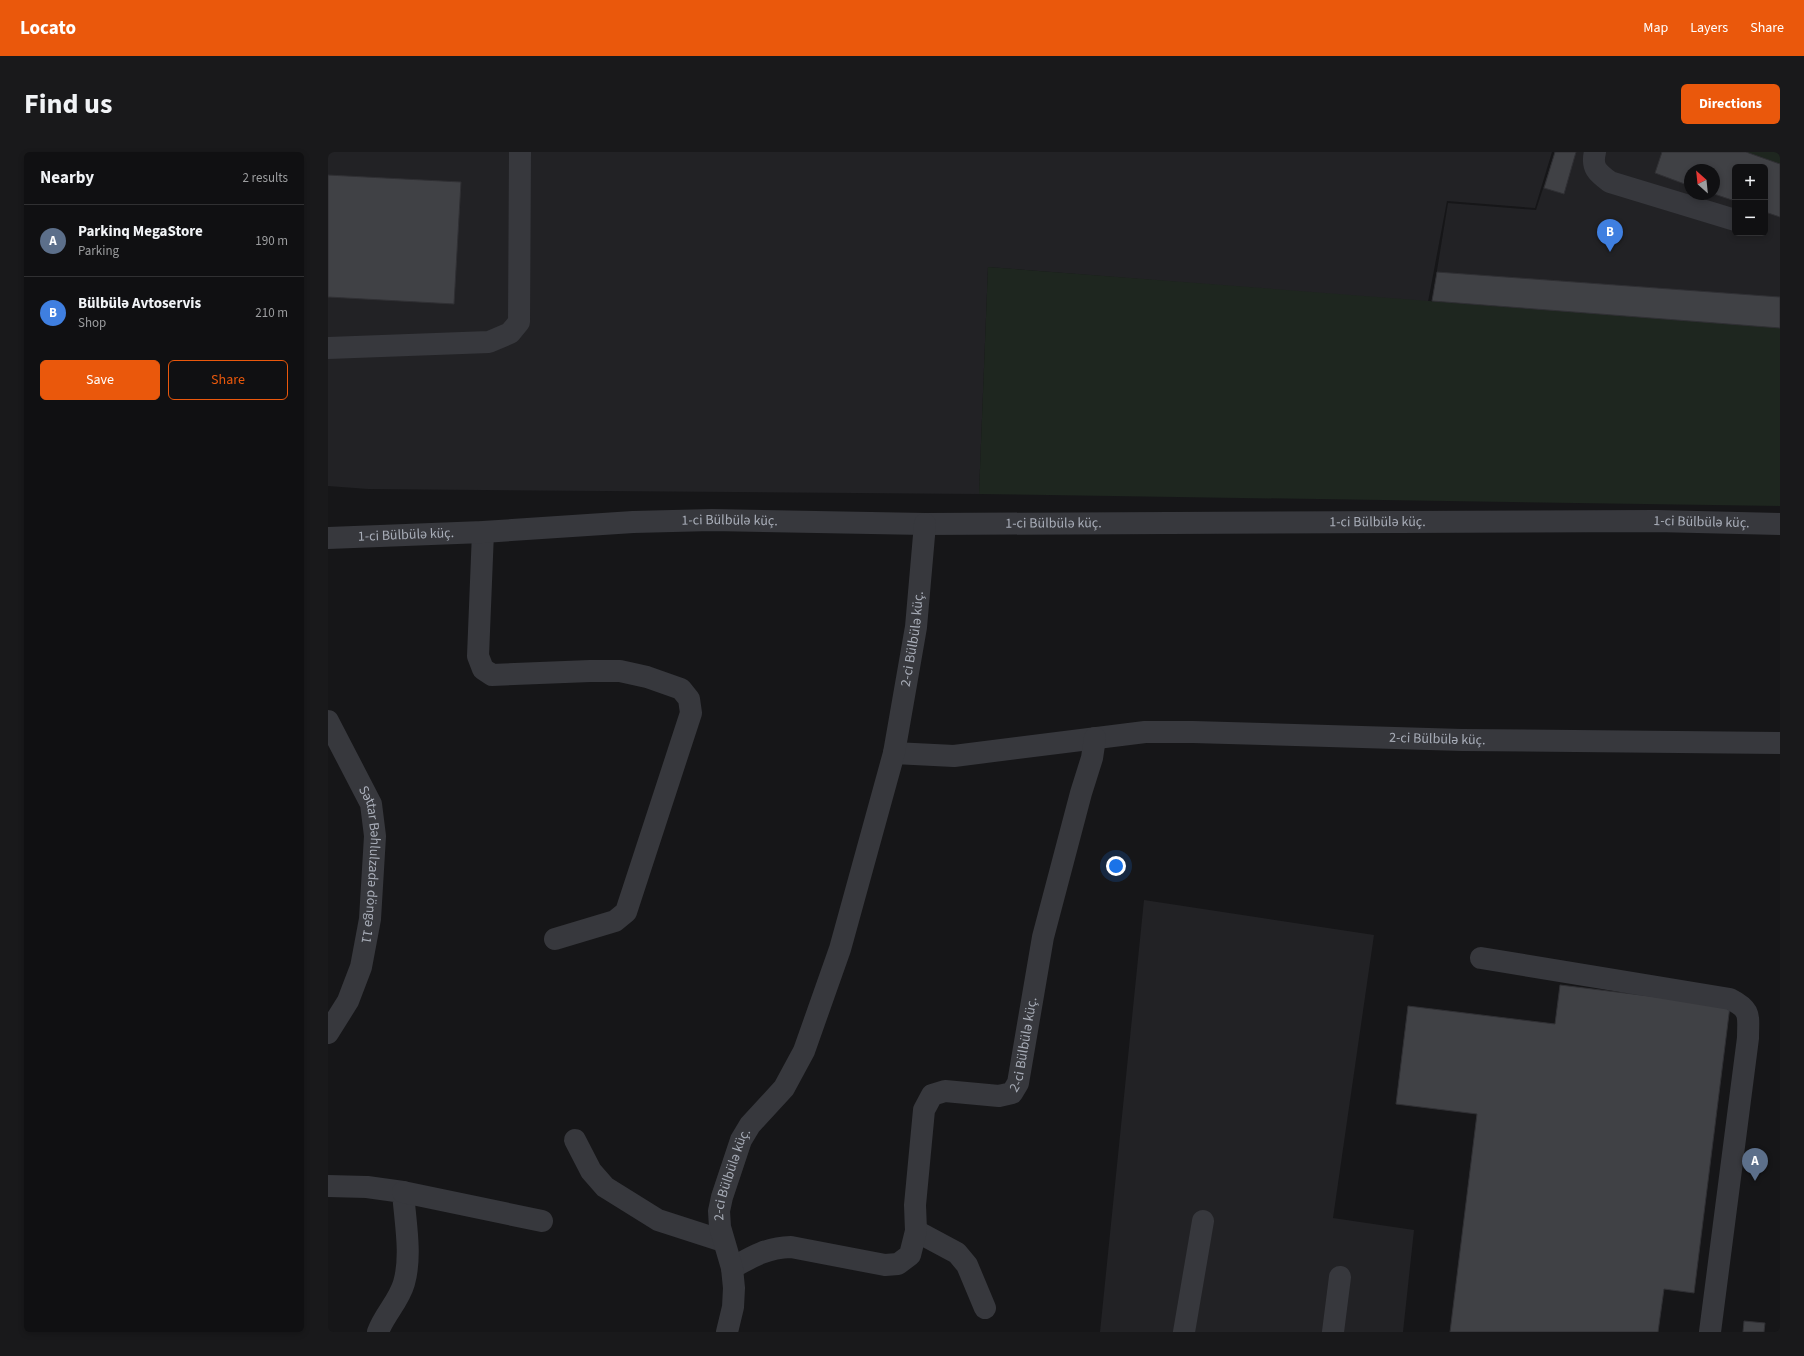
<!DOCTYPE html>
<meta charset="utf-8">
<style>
:root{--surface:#101012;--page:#19191b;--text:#f1f3f6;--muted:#9c9d9f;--line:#303032;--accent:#ea580c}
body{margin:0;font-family:"Source Sans 3",sans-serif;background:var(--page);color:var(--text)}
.controls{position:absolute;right:12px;top:12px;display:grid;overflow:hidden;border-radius:6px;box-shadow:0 2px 6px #0003}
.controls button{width:36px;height:36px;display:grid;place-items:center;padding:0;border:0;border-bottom:1px solid var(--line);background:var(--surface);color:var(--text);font:20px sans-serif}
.compass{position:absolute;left:1356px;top:12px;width:36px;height:36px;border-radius:50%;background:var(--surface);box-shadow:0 2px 6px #0003;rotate:333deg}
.you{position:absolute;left:788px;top:714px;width:14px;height:14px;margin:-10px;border:3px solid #fff;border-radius:50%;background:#1a73e8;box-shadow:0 0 0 6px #1a73e833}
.badge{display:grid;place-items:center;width:26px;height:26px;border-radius:50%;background:var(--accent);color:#fff;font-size:13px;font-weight:700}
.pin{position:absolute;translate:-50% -33px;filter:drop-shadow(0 1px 2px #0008)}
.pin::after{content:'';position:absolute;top:21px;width:14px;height:12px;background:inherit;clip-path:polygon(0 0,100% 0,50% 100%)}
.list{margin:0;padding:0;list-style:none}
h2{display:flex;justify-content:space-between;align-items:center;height:52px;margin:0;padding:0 16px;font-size:17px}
h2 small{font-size:13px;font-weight:400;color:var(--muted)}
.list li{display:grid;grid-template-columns:26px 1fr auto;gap:12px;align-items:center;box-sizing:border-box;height:72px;padding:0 16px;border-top:1px solid var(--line)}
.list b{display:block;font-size:15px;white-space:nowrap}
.list p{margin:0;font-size:13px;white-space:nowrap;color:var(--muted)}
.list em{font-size:13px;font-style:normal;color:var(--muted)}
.actions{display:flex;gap:8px;padding:12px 16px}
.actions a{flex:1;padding:9px 0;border:1px solid var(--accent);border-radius:6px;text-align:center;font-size:14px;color:var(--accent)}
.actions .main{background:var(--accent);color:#fff}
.map{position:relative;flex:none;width:1452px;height:1180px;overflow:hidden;border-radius:6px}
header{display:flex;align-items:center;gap:24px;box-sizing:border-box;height:56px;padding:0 20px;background:var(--accent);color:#fff}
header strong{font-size:19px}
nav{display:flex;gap:22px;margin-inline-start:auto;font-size:14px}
.intro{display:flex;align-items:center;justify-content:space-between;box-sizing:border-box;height:96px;padding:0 24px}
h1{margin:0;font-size:28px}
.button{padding:10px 18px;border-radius:6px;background:var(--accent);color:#fff;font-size:14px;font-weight:700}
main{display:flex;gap:24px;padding:0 24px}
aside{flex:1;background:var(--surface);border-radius:6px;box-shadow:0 2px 6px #0003}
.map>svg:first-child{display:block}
</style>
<header>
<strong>Locato</strong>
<nav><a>Map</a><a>Layers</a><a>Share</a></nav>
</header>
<div class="intro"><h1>Find us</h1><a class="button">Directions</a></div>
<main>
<aside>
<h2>Nearby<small>2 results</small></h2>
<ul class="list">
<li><span class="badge" style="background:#5c6f8a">A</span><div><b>Parkinq MegaStore</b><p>Parking</p></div><em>190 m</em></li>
<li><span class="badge" style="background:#3f7fe0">B</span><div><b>Bülbülə Avtoservis</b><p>Shop</p></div><em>210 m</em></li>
</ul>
<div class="actions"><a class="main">Save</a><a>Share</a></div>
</aside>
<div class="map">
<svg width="1452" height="1180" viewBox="0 0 1452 1180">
<rect width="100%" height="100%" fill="#161618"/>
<!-- built -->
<g fill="#222225" fill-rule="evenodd">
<path d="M0,0H1224L1207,56L1119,49L1100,150L660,115L651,342L40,337L0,334Z"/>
<path d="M1227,0H1418L1452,12V176L1104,149L1120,51L1208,58ZM1407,15H1437V81H1407ZM1362,18H1386V42H1362Z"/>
<path d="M816,748L1046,783L1005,1066L1086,1078L1075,1180H772Z"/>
</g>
<!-- green -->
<g fill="#1e261f">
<path d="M1418,0H1452V12Z"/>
<path d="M660,115L1452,176V354L651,342Z"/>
</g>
<!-- building -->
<g fill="#404145" stroke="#303034">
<path d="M1227,0H1248L1236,42L1216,36Z"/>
<path d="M1334,0H1418L1452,12V65L1437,60V15H1407V49L1386,42V18H1362V34L1327,21Z"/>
<path d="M0,23L133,30L126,152L0,145Z"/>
<path d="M1109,120L1452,145V176L1104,149Z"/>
<path d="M1232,833L1402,854L1366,1141L1336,1137L1330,1180H1122L1149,962L1068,952L1080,854L1227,872Z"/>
<path d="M1416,1169L1437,1171L1436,1180H1415Z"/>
</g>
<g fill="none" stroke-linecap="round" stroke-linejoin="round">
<!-- minor -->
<g stroke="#37383d" stroke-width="22">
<path d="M1267,0C1263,16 1270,21 1282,30L1407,68"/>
<path d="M0,196L161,190L182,181L191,170L192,0"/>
<path d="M155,380L150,504L155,517L164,523L262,519H292L319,525L353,537L361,547L363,561L298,760L287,769L227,787"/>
<path id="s1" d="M0,386L155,380L305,370L384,368L597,372L1328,369L1452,372"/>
<path id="s2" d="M0,569L43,652L47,684L42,767L33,815L20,849L0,881"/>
<path id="s3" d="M566,601L626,604L817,580H865L1134,588L1452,591"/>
<path d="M1153,806L1402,847C1424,858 1420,864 1420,886L1382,1180"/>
<path d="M247,988L263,1019L277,1035L330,1068L395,1089"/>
<path d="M0,1034L39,1035L75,1040C77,1069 84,1103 76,1131C71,1149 56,1163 50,1180"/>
<path d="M75,1040L214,1069"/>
<path d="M588,1079L629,1101L639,1113L657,1156"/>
<path id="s4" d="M404,1116C425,1104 438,1096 463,1095L557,1113L570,1112L582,1103L588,1079L587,1053L596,958L604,943L617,939L671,944L684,941L690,931L715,785L753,641L764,606L767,586"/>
<path id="s5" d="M399,1180L405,1155L406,1136L404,1116L392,1075L391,1059L394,1045L413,988L422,973L456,936L476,899L512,797L566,601L588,475L597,372"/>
<path d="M856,1180L875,1069"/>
<path d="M1005,1180L1012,1125"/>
</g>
</g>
<g text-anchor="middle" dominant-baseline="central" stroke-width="4" stroke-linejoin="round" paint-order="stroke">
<!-- street labels -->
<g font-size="14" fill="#a8adb8" stroke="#111113">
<text stroke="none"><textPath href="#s1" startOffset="402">1-ci Bülbülə küç.</textPath></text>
<text stroke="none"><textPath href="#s1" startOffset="1050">1-ci Bülbülə küç.</textPath></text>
<text stroke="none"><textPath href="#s1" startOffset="1374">1-ci Bülbülə küç.</textPath></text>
<text stroke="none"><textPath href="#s1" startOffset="726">1-ci Bülbülə küç.</textPath></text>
<text stroke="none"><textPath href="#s1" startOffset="78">1-ci Bülbülə küç.</textPath></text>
<text stroke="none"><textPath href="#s5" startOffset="735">2-ci Bülbülə küç.</textPath></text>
<text stroke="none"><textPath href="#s3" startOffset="545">2-ci Bülbülə küç.</textPath></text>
<text stroke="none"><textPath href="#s2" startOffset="154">Səttar Bəhlulzadə döngə 11</textPath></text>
<text stroke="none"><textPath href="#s4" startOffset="482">2-ci Bülbülə küç.</textPath></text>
<text stroke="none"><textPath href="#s5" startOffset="162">2-ci Bülbülə küç.</textPath></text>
</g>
</g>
</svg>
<div class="controls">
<button>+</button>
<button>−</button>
</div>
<svg class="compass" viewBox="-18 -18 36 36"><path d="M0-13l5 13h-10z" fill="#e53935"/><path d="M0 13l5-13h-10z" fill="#9c9d9f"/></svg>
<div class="you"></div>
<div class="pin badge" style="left:1427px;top:1029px;background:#5c6f8a">A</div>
<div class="pin badge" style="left:1282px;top:100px;background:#3f7fe0">B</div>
</div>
</main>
